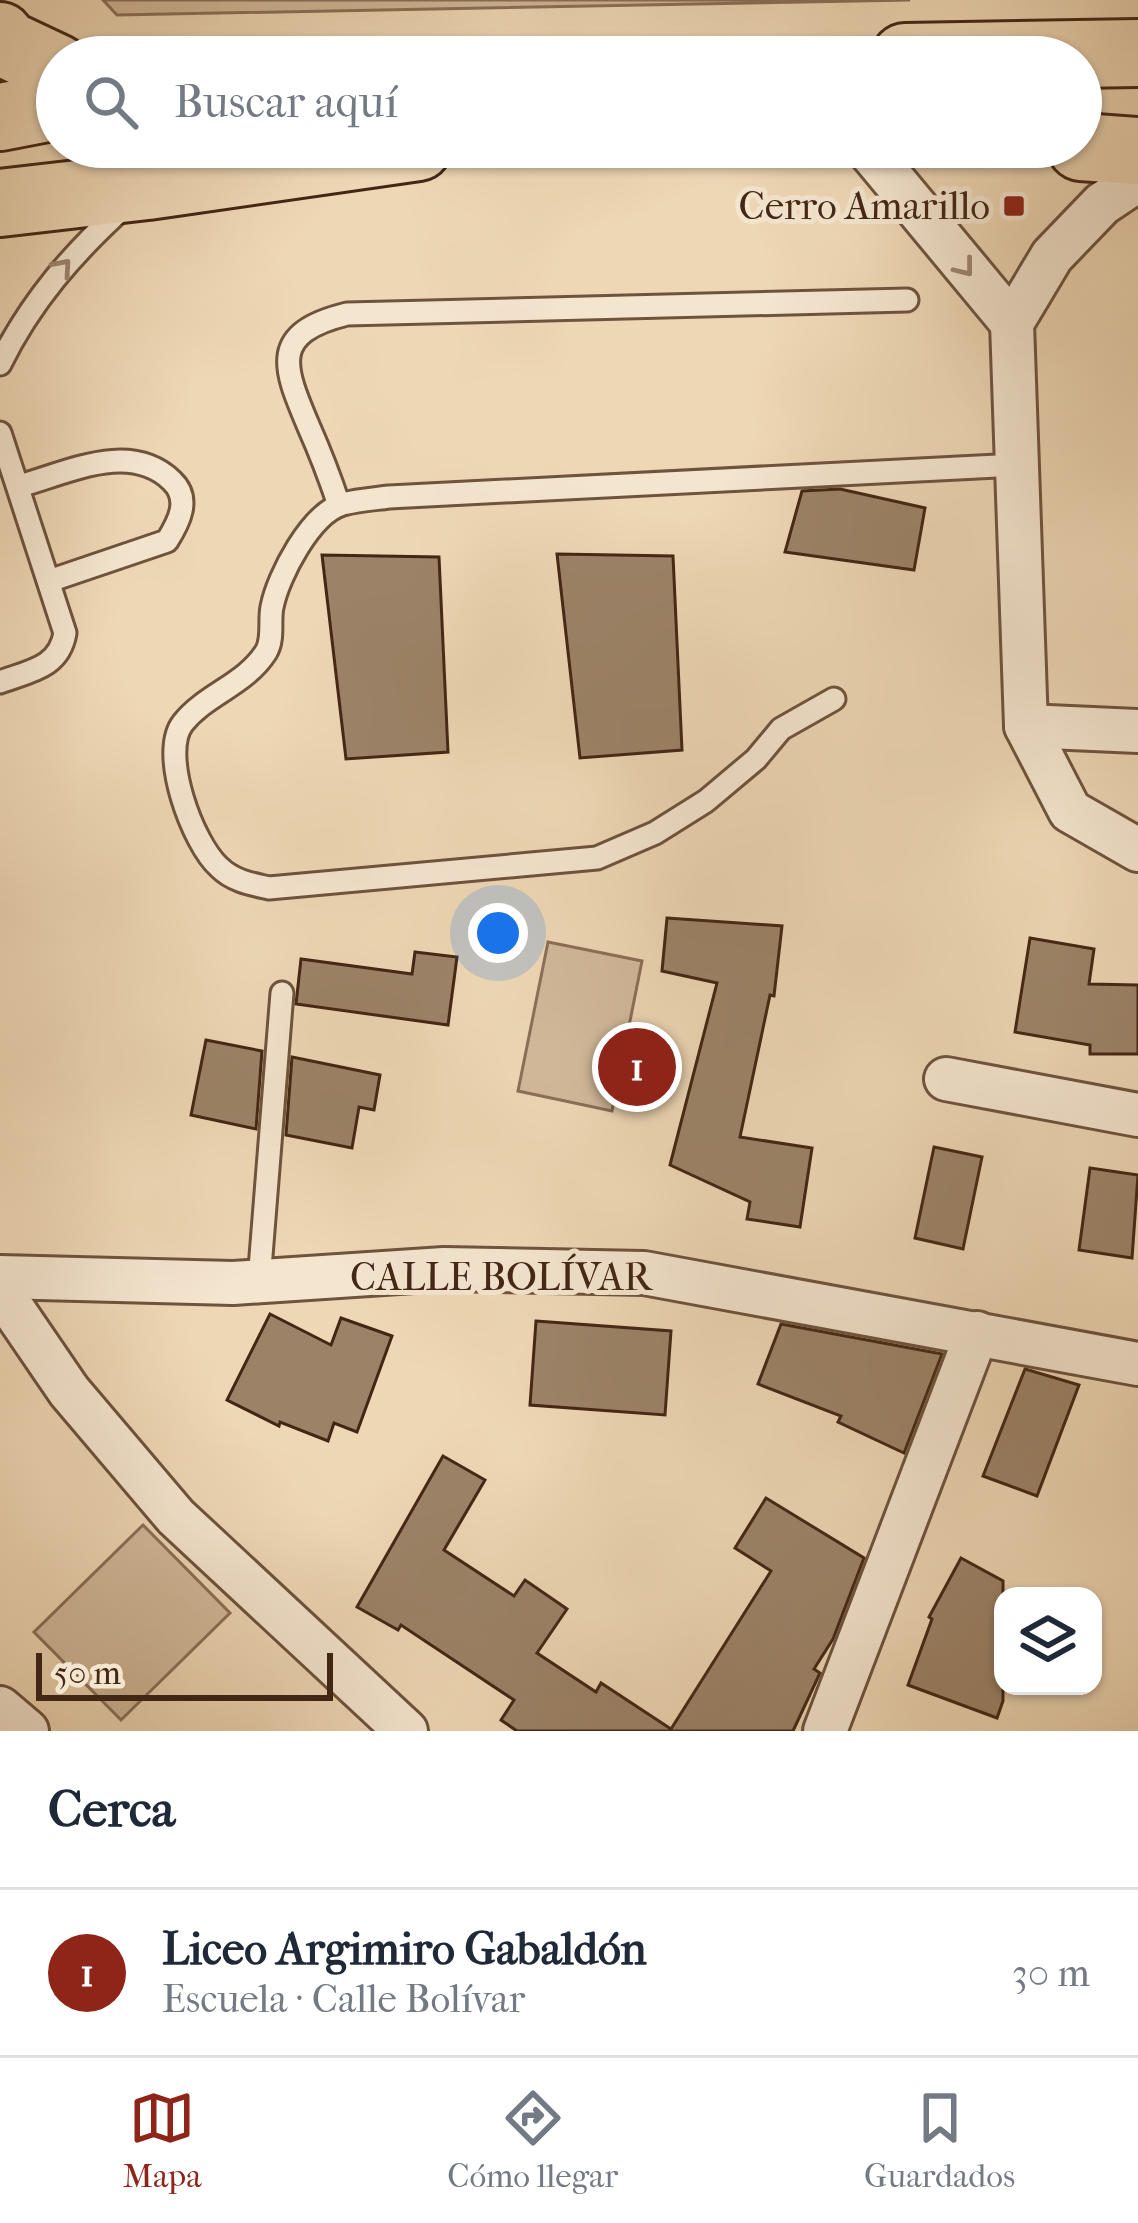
<!DOCTYPE html>
<html lang="es">
<meta charset="utf-8">
<style>
:root{--surface:#fff;--page:#f6f6f7;--text:#1f2937;--muted:#747a83;--line:#e0e1e3;--accent:#8f2418}
body{margin:0;font-family:"IM FELL French Canon",serif;background:var(--page);color:var(--text)}
.controls{position:absolute;right:36px;bottom:36px;display:grid;overflow:hidden;border-radius:24px;box-shadow:0 3px 9px #0004}
.controls button{width:108px;height:108px;display:grid;place-items:center;padding:0;border:0;border-bottom:3px solid var(--line);background:var(--surface);color:var(--text);font:60px sans-serif}
.scale{position:absolute;left:36px;bottom:30px;width:297px;box-sizing:border-box;padding-left:12px;border:6px solid #432715;border-top:0;font-size:33px;line-height:42px;white-space:nowrap;color:#432715;-webkit-text-stroke:9px #f4e5cf;paint-order:stroke}
.you{position:absolute;left:498px;top:933px;width:42px;height:42px;margin:-30px;border:9px solid #fff;border-radius:50%;background:#1a73e8;box-shadow:0 0 0 18px #1a73e833}
.badge{display:grid;place-items:center;width:78px;height:78px;border-radius:50%;background:var(--accent);color:#fff;font-size:39px;font-weight:700}
.pin{position:absolute;translate:-50% -50%;border:6px solid #fff;box-shadow:0 3px 12px #0006}
.list{margin:0;padding:0;list-style:none}
h2{display:flex;justify-content:space-between;align-items:center;height:156px;margin:0;padding:0 48px;font-size:51px}
h2 small{font-size:39px;font-weight:400;color:var(--muted)}
.list li{display:grid;grid-template-columns:78px 1fr auto;gap:36px;align-items:center;box-sizing:border-box;height:168px;padding:0 48px;border-top:3px solid var(--line)}
.list b{display:block;font-size:45px;white-space:nowrap}
.list p{margin:0;font-size:39px;white-space:nowrap;color:var(--muted)}
.list em{font-size:39px;font-style:normal;color:var(--muted)}
.icon{flex:none;width:66px;height:66px;fill:none;stroke:currentColor;stroke-width:2;stroke-linecap:round;stroke-linejoin:round}
.map{position:relative;flex:none;width:1138px;height:1731px;overflow:hidden}
.search{position:absolute;background:var(--surface);box-shadow:0 3px 9px #0004;left:36px;right:36px;top:36px;height:132px;display:flex;align-items:center;gap:30px;box-sizing:border-box;padding:0 42px;border-radius:66px;color:var(--muted);font-size:45px}
.sheet{height:324px;background:var(--surface)}
nav{display:flex;justify-content:space-around;align-items:center;box-sizing:border-box;height:168px;border-top:3px solid var(--line);background:var(--surface);font-size:33px;color:var(--muted)}
nav a{display:grid;justify-items:center;gap:6px}
nav .on{color:var(--accent)}
.map>svg:first-child{display:block}
</style>
<div class="map">
<svg width="1138" height="1731" viewBox="0 0 1138 1731">
<rect width="100%" height="100%" fill="#eed7b5"/>
<filter id="stains"><feTurbulence type="fractalNoise" baseFrequency=".00167" numOctaves="4"/><feColorMatrix values="0 0 0 0 .2 0 0 0 0 .09 0 0 0 0 .02 0 0 0 .5 -.17"/></filter>
<radialGradient id="worn" r=".72"><stop offset=".6" stop-color="#630" stop-opacity="0"/><stop offset="1" stop-color="#630" stop-opacity=".3"/></radialGradient>
<!-- green -->
<g fill="#d1b99a" stroke="#8a7058" stroke-width="3">
<path d="M103,0H910L117,15Z"/>
<path d="M548,942L642,961L612,1111L518,1091Z"/>
<path d="M143,1525L230,1613L121,1720L34,1632Z"/>
</g>
<!-- building -->
<g fill="#9c8368" stroke="#432715" stroke-width="3">
<path d="M840,489L925,508L914,570L785,552L802,491Z"/>
<path d="M557,554L673,556L682,750L580,758Z"/>
<path d="M322,555L439,557L448,752L346,759Z"/>
<path d="M667,918L782,926L774,996L770,995L740,1137L812,1148L800,1227L747,1219L750,1202L670,1165L717,983L662,971Z"/>
<path d="M1030,938L1094,949L1089,984L1138,985V1054H1090V1045L1015,1032Z"/>
<path d="M415,952L457,957L448,1025L296,1004L301,959L412,974Z"/>
<path d="M206,1040L262,1051L256,1129L191,1115Z"/>
<path d="M292,1057L380,1075L374,1110L359,1107L352,1148L286,1135Z"/>
<path d="M934,1147L982,1157L963,1249L915,1238Z"/>
<path d="M1090,1168L1138,1175L1132,1258L1079,1250Z"/>
<path d="M270,1314L331,1345L341,1318L392,1336L357,1432L334,1423L328,1441L280,1422L279,1426L227,1400Z"/>
<path d="M536,1321L671,1331L665,1415L530,1405Z"/>
<path d="M781,1324L942,1354L904,1453L838,1422L841,1416L758,1384Z"/>
<path d="M1025,1369L1079,1385L1037,1496L983,1476Z"/>
<path d="M443,1456L485,1480L444,1550L514,1596L525,1580L567,1609L537,1653L596,1692L601,1683L671,1729L771,1571L735,1548L766,1498L864,1558L833,1639L814,1669L820,1673L793,1731H517L501,1720L514,1700L401,1625L398,1630L357,1607Z"/>
<path d="M961,1558L1003,1581V1701L997,1718L908,1685L932,1619L929,1617Z"/>
</g>
<g fill="none" stroke-linecap="round" stroke-linejoin="round">
<!-- service casing -->
<g stroke="#6e533d" stroke-width="27">
<g id="service">
<path d="M0,364C31,301 73,253 125,206"/>
<path d="M0,433L65,633C59,668 30,671 0,682"/>
<path d="M19,486C67,473 130,440 172,481C191,499 179,522 167,541L49,581"/>
<path d="M339,505C330,478 320,452 308,425C283,366 270,333 347,314L907,300"/>
<path d="M834,699L781,729L756,759L706,801L655,833L597,858L269,888C251,884 233,881 219,867C193,844 159,753 183,723C206,694 245,685 266,652C274,639 269,621 272,607C278,576 311,513 343,504C358,500 374,499 389,497L1017,465"/>
<path d="M259,1281L282,993"/>
</g>
</g>
<!-- minor casing -->
<g stroke="#6e533d" stroke-width="48">
<g id="minor">
<path d="M866,147L1012,323"/>
<path d="M1138,180L1102,204L1052,256L1012,323L1026,726L1070,811L1138,850"/>
<path d="M1026,726L1138,731"/>
<path d="M946,1079L1138,1115"/>
<path d="M0,1277L233,1283L444,1269L644,1273L1138,1364"/>
<path d="M0,1290L69,1391L176,1517L406,1731"/>
<path d="M0,1708L27,1731"/>
<path d="M825,1731L977,1333"/>
</g>
</g>
<!-- trunk casing -->
<g stroke="#432715" stroke-width="72">
<g id="trunk">
<path d="M0,36L6,44L57,68"/>
<path d="M905,57L1138,53"/>
<path d="M0,117L57,106"/>
<path d="M1081,147L1138,151"/>
<path d="M0,203L147,186L418,147"/>
</g>
</g>
<!-- service -->
<use href="#service" stroke="#f4e5cf" stroke-width="21"/>
<!-- minor -->
<use href="#minor" stroke="#f4e5cf" stroke-width="42"/>
<!-- trunk -->
<use href="#trunk" stroke="#eed7b5" stroke-width="66"/>
</g>
<!-- one-way arrows -->
<defs><path id="oneway-chevron" d="M-2-3.5L2.5 0L-2 3.5" fill="none" stroke-width="1.6" stroke-linecap="round" stroke-linejoin="round" transform="scale(3)"/></defs>
<g stroke="#9c8672">
<use href="#oneway-chevron" transform="translate(63 267) rotate(-49)"/>
<use href="#oneway-chevron" transform="translate(965 268) rotate(52)"/>
</g>
<!-- markers -->
<rect fill="#8f2418" stroke="#f4e5cf" stroke-width="4.5" x="1002" y="194" width="24" height="24" rx="6"/>
<g text-anchor="middle" dominant-baseline="central" stroke-width="10" stroke-linejoin="round" paint-order="stroke">
<!-- poi labels -->
<g font-size="39" fill="#432715" stroke="#f4e5cf" text-anchor="end">
<text x="990" y="206">Cerro Amarillo</text>
</g>
<!-- street labels -->
<g font-size="39" fill="#432715" stroke="#f4e5cf">
<text x="501" y="1277">CALLE BOLÍVAR</text>
</g>
</g>
<rect width="100%" height="100%" filter="url(#stains)"/>
<rect width="100%" height="100%" fill="url(#worn)"/>
</svg>
<div class="controls">
<button><svg class="icon" aria-label="layers" viewBox="0 0 24 24"><path d="M12 4l9 5-9 5-9-5zM3 14l9 5 9-5"/></svg></button>
</div>
<div class="scale">50 m</div>
<div class="you"></div>
<div class="pin badge" style="left:637px;top:1067px">1</div>
<div class="search"><svg class="icon" aria-label="search" viewBox="0 0 24 24"><circle cx="10" cy="10" r="6"/><path d="M15 15l6 6"/></svg>Buscar aquí</div>
</div>
<section class="sheet">
<h2>Cerca<small></small></h2>
<ul class="list">
<li><span class="badge">1</span><div><b>Liceo Argimiro Gabaldón</b><p>Escuela · Calle Bolívar</p></div><em>30 m</em></li>
</ul>
</section>
<nav>
<a class="on"><svg class="icon" aria-label="map" viewBox="0 0 24 24"><path d="M3 6l6-2 6 2 6-2v14l-6 2-6-2-6 2zM9 4v14M15 6v14"/></svg>Mapa</a>
<a><svg class="icon" aria-label="directions" viewBox="0 0 24 24"><path d="M12 3l9 9-9 9-9-9zM9 14v-3h6M13 9l2 2-2 2"/></svg>Cómo llegar</a>
<a><svg class="icon" aria-label="saved" viewBox="0 0 24 24"><path d="M7 4h10v16l-5-4-5 4z"/></svg>Guardados</a>
</nav>
